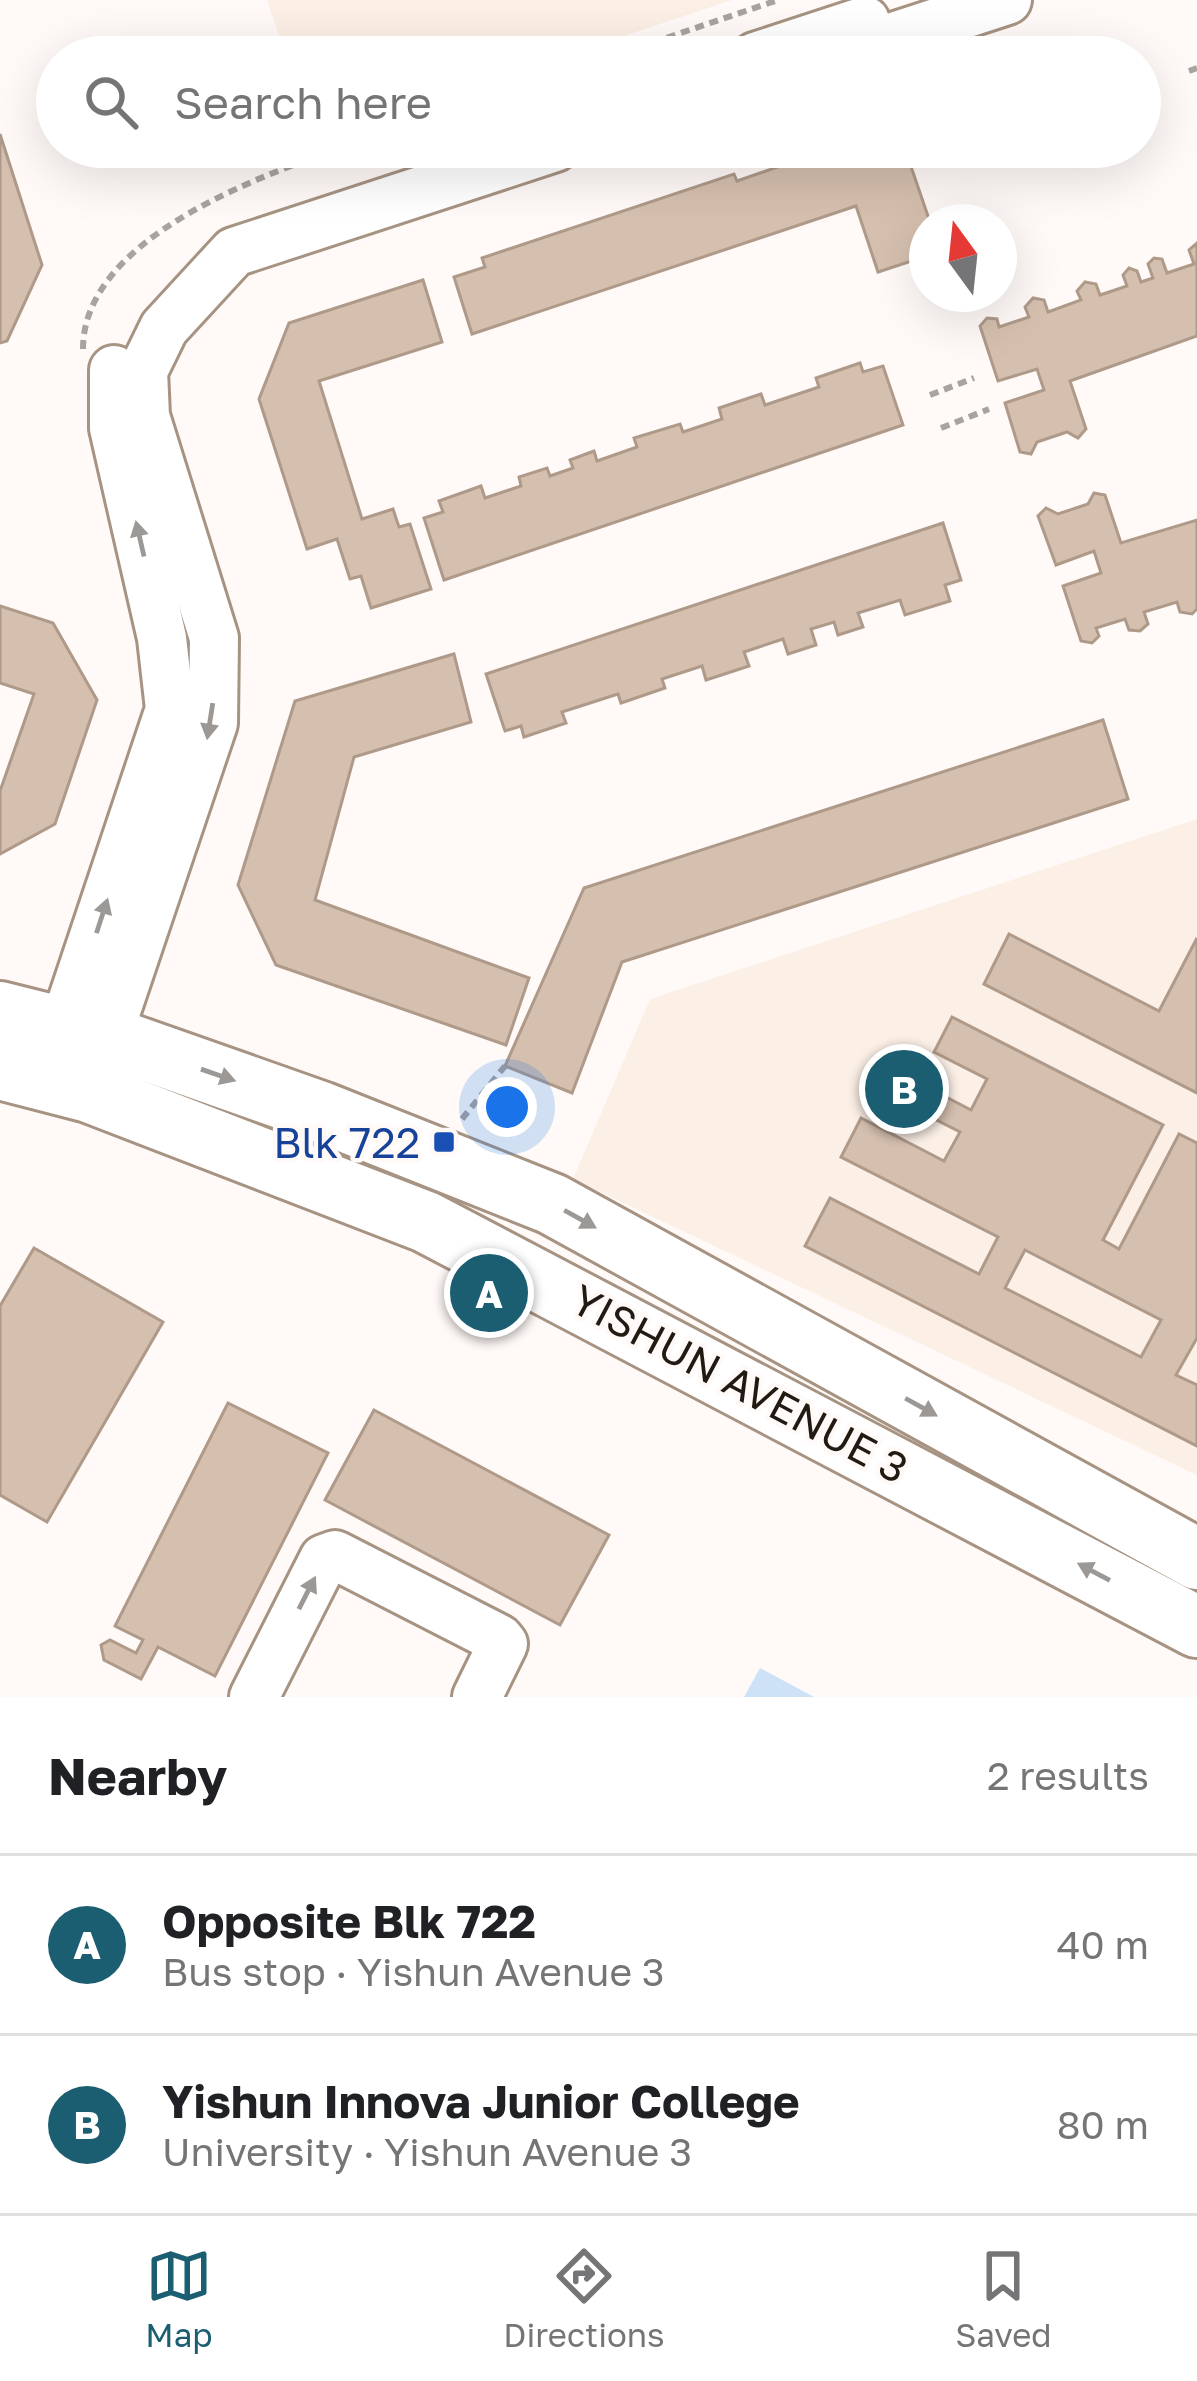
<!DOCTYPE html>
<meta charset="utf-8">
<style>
:root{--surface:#fff;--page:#f6f6f6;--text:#202124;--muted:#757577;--line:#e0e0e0;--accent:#1b5e71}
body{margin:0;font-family:"Golos Text",sans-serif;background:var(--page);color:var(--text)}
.compass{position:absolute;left:909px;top:204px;width:108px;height:108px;border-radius:50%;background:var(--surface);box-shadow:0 12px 48px #0002;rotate:345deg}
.you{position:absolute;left:507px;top:1107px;width:42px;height:42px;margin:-30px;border:9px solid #fff;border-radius:50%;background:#1a73e8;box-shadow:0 0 0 18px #1a73e833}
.badge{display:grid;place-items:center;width:78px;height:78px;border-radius:50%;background:var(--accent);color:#fff;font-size:39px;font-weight:700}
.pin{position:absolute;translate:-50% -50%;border:6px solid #fff;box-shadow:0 3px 12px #0006}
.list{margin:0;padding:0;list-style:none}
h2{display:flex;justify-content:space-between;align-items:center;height:156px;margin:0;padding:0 48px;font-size:51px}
h2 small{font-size:39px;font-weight:400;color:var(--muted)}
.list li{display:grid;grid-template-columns:78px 1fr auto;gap:36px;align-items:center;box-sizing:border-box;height:180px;padding:0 48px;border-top:3px solid var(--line)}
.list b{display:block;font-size:45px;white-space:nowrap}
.list p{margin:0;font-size:39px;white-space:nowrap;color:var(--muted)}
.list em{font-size:39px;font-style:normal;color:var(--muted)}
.icon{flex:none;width:66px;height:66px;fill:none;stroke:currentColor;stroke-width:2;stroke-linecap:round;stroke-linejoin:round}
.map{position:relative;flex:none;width:1197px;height:1697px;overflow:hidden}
.search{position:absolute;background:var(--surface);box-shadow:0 12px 48px #0002;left:36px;right:36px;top:36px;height:132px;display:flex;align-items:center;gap:30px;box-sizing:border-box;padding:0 42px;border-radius:66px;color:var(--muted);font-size:45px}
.sheet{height:516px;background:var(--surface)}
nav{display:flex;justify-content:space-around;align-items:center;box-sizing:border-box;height:168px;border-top:3px solid var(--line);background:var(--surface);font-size:33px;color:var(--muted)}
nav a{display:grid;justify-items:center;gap:6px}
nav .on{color:var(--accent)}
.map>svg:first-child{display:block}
</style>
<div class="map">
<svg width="1197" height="1697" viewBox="0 0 1197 1697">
<rect width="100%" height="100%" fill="#fffaf7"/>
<!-- built -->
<g fill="#fbefe6">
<path d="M267,0H732L561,57H286Z"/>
<path d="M1197,819V1475L573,1179L650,999Z"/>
</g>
<!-- water -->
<path fill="#cde2f7" d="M760,1668L814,1697H744Z"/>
<!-- building -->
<g fill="#d5bfae" stroke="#af9a89" stroke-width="3" fill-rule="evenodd">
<path d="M0,134L42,265L7,341L0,343Z"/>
<path d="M800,149H905L930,222L927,256L878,272L856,206L472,334L454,277L485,267L482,258L734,174L737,181L803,158Z"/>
<path d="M1197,243V336L1070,381L1086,429L1078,438L1067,432L1037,442L1031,454L1020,452L1005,403L1044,390L1037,369L998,381L980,326L987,318L997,319L999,327L1029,317L1025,307L1033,298L1044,300L1048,312L1081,300L1077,291L1085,282L1096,284L1100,295L1127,286L1123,275L1129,268L1137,271L1141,282L1153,278L1148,264L1154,258L1162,259L1167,273L1194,264L1189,250Z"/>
<path d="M423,280L442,342L319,381L362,519L393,509L399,527L410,524L431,589L371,608L361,576L350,579L337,539L307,549L259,399L289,323Z"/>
<path d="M860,363L863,372L883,366L903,425L444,580L424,518L443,512L439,501L481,486L485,498L521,486L519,477L547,468L550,476L573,468L570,460L594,451L597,461L637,447L634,438L680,424L683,432L722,419L719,408L761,394L765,405L819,387L816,378Z"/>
<path d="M1094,493L1105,495L1121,543L1197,520V609L1192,614L1180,612L1177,602L1144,612L1148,624L1140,631L1129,630L1125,619L1096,628L1099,636L1092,643L1081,641L1063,586L1101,573L1094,551L1056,565L1038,516L1046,508L1058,514L1088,504Z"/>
<path d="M943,523L961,580L945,585L950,601L905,615L900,600L858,613L863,627L838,635L834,622L811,629L816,645L788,654L783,639L744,652L749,666L706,680L702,666L662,679L665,688L621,703L618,694L562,712L566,723L524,737L521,726L505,731L486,674Z"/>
<path d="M0,606L53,623L97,700L55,824L0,854V791L34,694L0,683Z"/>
<path d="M454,654L471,722L354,757L315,900L529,978L506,1045L276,965L238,885L295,701Z"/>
<path d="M1103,720L1128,799L622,962L572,1093L505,1066L584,888Z"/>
<path d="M1009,934L1159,1011L1197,938V1093L984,984Z"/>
<path d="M952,1017L1163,1125L1103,1240L1119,1249L1179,1134L1197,1143V1338L1176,1375L1197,1385V1446L805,1246L830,1198L979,1274L998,1237L841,1157L861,1118L944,1161L960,1132L915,1109L927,1087L971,1110L987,1079L934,1052ZM1025,1250L1161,1320L1141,1357L1005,1288Z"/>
<path d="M34,1248L163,1322L47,1522L0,1495V1306Z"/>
<path d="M228,1403L328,1453L215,1676L158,1647L141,1679L104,1660L101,1645L110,1640L136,1653L143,1640L115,1626Z"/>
<path d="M374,1410L609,1535L560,1625L325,1500Z"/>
</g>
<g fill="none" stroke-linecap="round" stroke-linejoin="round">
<!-- minor casing -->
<g stroke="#a79382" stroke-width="54">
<g id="minor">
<path d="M755,57L865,21"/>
<path d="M832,57L1007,0"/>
<path d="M52,1062L170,709L162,638L114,428V370"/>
<path d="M96,1070L213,723L214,638L145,416L143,371L164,328L234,252L555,147"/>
<path d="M254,1697L324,1559L335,1555L499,1639L503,1644L477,1697"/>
</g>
</g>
<!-- major casing -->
<g stroke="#a79382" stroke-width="66">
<g id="major">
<path d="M0,1012L128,1044L321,1112L552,1204L1197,1559"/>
<path d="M0,1069L89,1092L426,1222L1197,1627"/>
</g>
</g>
<!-- path -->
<g stroke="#a9a39e" stroke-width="6" stroke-dasharray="9 6" stroke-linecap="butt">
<path d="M610,57L778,0"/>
<path d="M1189,71L1197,68"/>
<path d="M83,349C83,239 259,176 344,147"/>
<path d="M930,395L974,378"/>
<path d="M941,428L989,409"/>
<path d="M462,1119L505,1066"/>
</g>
<!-- minor -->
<use href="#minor" stroke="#fff" stroke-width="48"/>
<!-- major -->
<use href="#major" stroke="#fff" stroke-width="60"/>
</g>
<!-- one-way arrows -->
<defs><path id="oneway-solid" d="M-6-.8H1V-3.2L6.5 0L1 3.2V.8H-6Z" transform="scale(3)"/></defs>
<g fill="#9b9895">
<use href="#oneway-solid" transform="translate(140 539) rotate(-103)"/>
<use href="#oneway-solid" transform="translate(210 721) rotate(99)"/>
<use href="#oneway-solid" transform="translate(102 916) rotate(-72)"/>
<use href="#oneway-solid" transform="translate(218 1075) rotate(19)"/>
<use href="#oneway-solid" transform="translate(580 1219) rotate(29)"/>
<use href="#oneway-solid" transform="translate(921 1407) rotate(29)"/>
<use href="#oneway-solid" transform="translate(1094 1572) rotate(-152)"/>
<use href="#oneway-solid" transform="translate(307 1593) rotate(-63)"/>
</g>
<!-- markers -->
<rect fill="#1a4fb4" stroke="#fffaf7" stroke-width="4.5" x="432" y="1130" width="24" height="24" rx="6"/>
<g text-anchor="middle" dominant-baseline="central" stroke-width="9" stroke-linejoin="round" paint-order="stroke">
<!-- transit labels -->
<g font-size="42" fill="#164399" stroke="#fffaf7" text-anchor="end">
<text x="420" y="1142">Blk 722</text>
</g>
<!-- street labels -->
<g font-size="42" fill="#211a13" stroke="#fffaf7">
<text transform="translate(740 1383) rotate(28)">YISHUN AVENUE 3</text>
</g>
</g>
</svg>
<svg class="compass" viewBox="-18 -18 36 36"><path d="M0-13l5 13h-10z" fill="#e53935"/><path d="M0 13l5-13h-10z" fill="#757577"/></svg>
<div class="you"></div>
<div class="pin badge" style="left:489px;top:1293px">A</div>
<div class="pin badge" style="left:904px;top:1089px">B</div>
<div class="search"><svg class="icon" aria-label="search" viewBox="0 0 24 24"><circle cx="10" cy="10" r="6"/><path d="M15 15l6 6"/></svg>Search here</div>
</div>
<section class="sheet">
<h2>Nearby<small>2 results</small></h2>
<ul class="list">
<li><span class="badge">A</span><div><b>Opposite Blk 722</b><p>Bus stop · Yishun Avenue 3</p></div><em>40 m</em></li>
<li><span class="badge">B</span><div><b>Yishun Innova Junior College</b><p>University · Yishun Avenue 3</p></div><em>80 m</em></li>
</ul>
</section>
<nav>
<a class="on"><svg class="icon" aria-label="map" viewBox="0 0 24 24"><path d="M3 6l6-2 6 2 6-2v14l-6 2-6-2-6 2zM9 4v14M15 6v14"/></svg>Map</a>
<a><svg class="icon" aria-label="directions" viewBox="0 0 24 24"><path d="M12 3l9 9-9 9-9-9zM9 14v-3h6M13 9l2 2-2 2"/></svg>Directions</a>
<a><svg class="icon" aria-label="saved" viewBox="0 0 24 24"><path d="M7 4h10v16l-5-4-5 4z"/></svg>Saved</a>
</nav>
